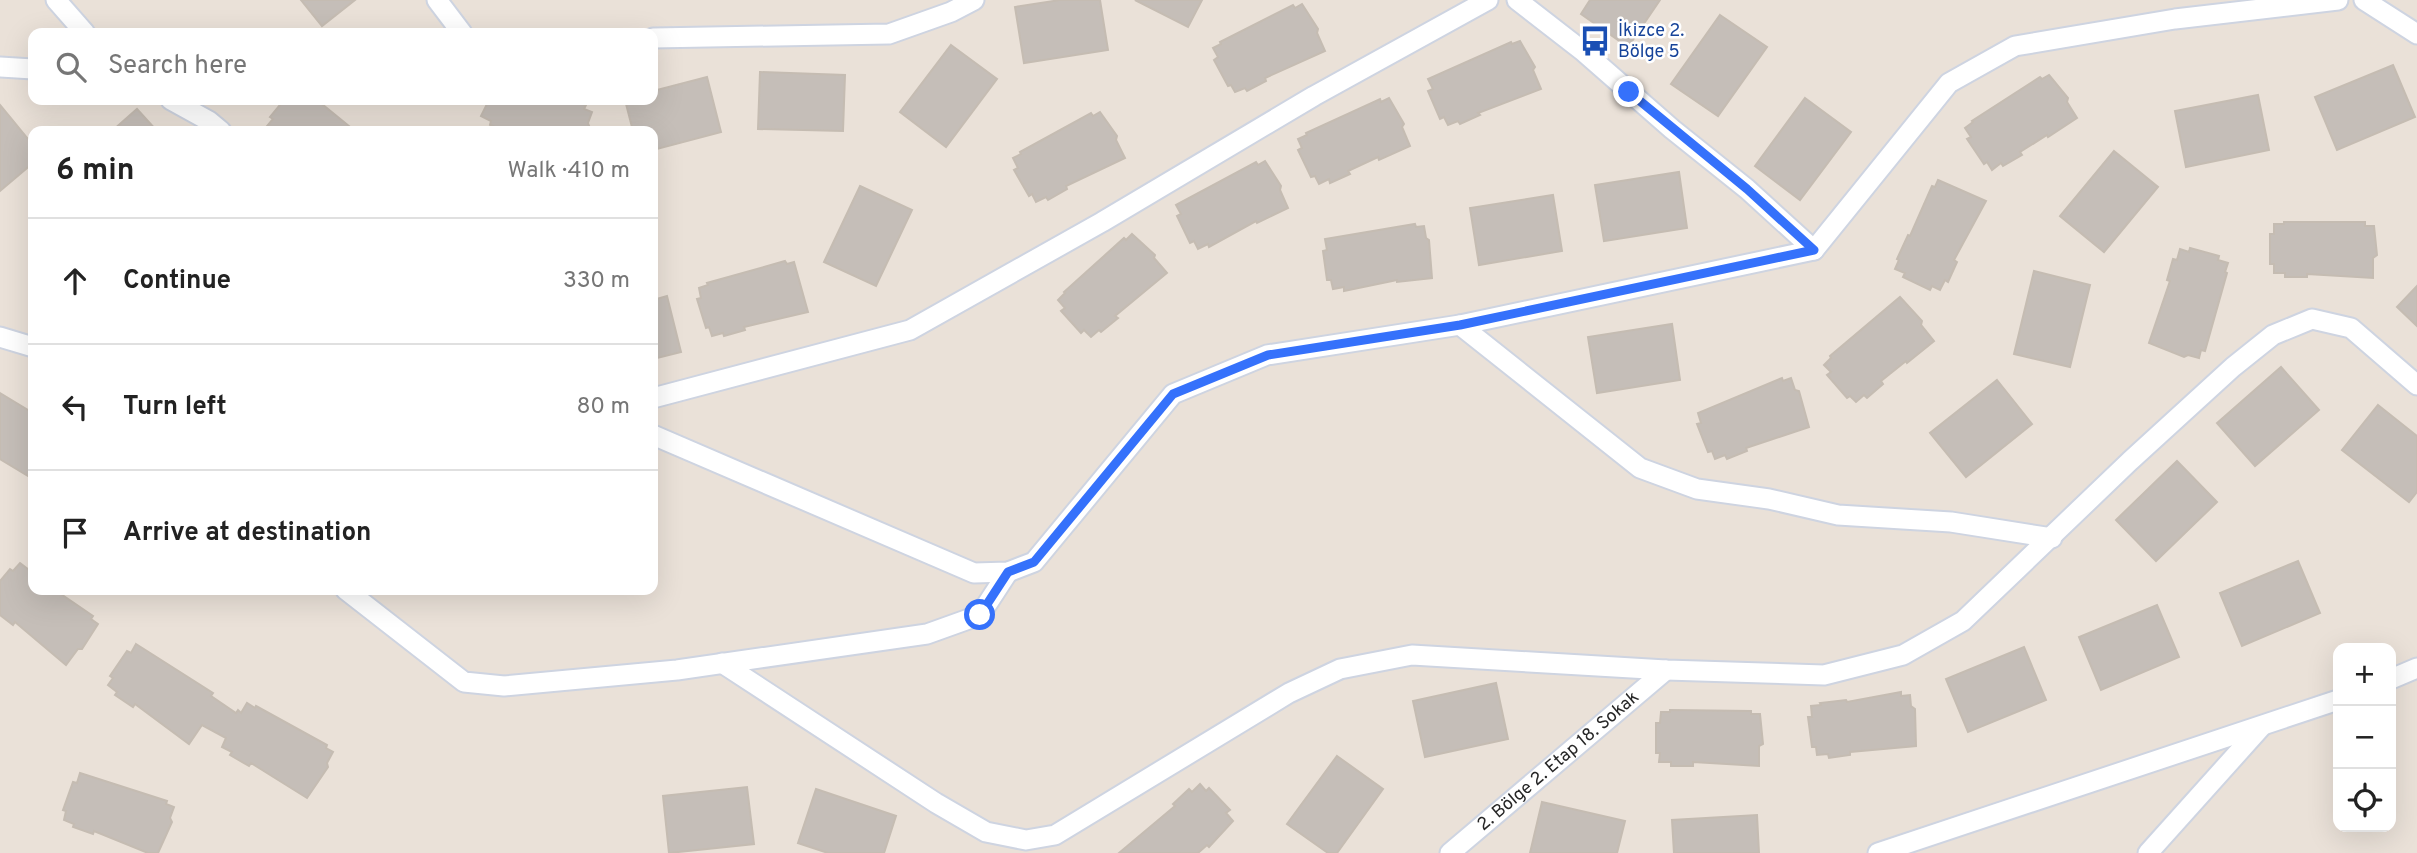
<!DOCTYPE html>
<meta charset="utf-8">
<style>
:root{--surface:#fff;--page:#f2f2f2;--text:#222;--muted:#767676;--line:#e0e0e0}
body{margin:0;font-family:Overpass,sans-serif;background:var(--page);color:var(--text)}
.controls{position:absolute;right:21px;bottom:21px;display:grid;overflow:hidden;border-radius:14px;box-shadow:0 7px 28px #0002}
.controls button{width:63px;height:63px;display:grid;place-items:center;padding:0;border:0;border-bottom:2px solid var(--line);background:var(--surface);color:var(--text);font:35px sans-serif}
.stop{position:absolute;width:21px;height:21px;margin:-16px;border:5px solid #3571fb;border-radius:50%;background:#fff}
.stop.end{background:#3571fb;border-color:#fff;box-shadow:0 2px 7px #0008}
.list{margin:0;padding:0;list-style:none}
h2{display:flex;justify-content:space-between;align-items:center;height:91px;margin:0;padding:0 28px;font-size:30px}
h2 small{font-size:23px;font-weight:400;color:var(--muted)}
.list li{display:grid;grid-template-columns:46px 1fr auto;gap:21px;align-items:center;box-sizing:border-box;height:126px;padding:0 28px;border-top:2px solid var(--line)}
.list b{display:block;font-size:26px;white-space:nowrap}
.list em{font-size:23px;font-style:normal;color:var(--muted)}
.icon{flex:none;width:38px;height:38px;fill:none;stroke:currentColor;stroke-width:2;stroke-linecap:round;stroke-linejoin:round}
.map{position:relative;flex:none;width:2417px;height:853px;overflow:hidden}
.search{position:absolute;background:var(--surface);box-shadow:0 7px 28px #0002;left:28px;top:28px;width:630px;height:77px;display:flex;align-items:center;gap:18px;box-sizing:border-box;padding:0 24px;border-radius:14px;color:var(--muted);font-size:26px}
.panel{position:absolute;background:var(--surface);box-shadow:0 7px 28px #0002;left:28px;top:126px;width:630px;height:469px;border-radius:14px}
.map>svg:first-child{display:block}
</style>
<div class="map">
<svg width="2417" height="853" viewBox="0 0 2417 853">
<rect width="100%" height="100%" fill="#eae1d8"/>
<!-- building -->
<g fill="#c5beb8" stroke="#c5bcb2" stroke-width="2">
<path d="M301,0H355L322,26Z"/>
<path d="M1060,0H1100L1108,50L1024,63L1015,7Z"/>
<path d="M1135,0H1202L1188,27Z"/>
<path d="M1590,0H1660L1628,47L1581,14Z"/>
<path d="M1302,4L1318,29L1317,33L1325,51L1265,78L1266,81L1247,91L1245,88L1235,92L1231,85L1228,86L1214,60L1218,57L1213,48L1221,44L1220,42L1293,5L1295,8Z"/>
<path d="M1720,15L1767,47L1718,116L1671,84Z"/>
<path d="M1520,41L1535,67L1533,70L1541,89L1478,113L1480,115L1460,124L1458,121L1448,125L1444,117L1440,119L1428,91L1433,89L1428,79L1511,42L1512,44Z"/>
<path d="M951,45L997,79L946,147L900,112Z"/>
<path d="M2393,65L2415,117L2337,150L2315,97Z"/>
<path d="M760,72L845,75L843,131L758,129Z"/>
<path d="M2049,75L2068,98L2067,102L2077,118L2048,137L2047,135L2020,152L2022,155L2003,166L2001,163L1992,170L1987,162L1984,164L1967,139L1971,137L1965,128L1973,122L1972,121L2040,77L2042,79Z"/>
<path d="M707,77L721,132L653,150V131H633L625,100H653V91Z"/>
<path d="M2258,95L2269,150L2186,167L2175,111Z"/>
<path d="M1389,98L1404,124L1402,127L1410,146L1379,160L1378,157L1348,171L1350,174L1330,183L1329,179L1319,184L1315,176L1311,177L1298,150L1302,148L1298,139L1307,135L1306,133L1380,99L1381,102Z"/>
<path d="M1805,98L1851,132L1800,200L1755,166Z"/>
<path d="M284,100H317L355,131H263L273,119L270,117Z"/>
<path d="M489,100H572L586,105L584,109L592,112L588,123L591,131H505L490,125L491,121L481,116Z"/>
<path d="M0,105L33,145V163L0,191Z"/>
<path d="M137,109L157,131H112Z"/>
<path d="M1100,112L1117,136L1116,140L1125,158L1066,186L1067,189L1048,200L1046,197L1036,202L1032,194L1029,196L1014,170L1018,168L1013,158L1021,154L1020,152L1091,113L1093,116Z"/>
<path d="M2114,151L2158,187L2104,252L2060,216Z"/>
<path d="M1265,161L1281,186L1280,190L1288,208L1257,223L1256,221L1209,247L1208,244L1198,249L1194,241L1190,243L1177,216L1181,214L1176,205L1256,162L1258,165Z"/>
<path d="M1679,172L1687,228L1604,241L1595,185Z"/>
<path d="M1938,180L1986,201L1954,260L1957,262L1948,282L1945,280L1940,290L1932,286L1930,290L1903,277L1905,273L1895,269L1899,260L1897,259L1908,235L1910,236L1932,186L1935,187Z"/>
<path d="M860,186L912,210L876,286L824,262Z"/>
<path d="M1553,195L1562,251L1479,265L1470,208Z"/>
<path d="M2284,222H2365V226H2374L2377,255L2373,258V278L2307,274V277H2285V273H2274V264H2270V234H2274V224H2284Z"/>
<path d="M1415,224L1416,227L1424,226L1426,238L1429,240L1432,278L1397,282V280L1344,291V287L1333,289L1331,280H1327L1323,251L1327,250L1325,239Z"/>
<path d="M1132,234L1155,255L1154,258L1167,273L1115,316L1118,318L1101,332L1099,330L1091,337L1084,330L1081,333L1061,311L1065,308L1058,300L1065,293L1064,292L1124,238L1126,240Z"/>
<path d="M2190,248L2219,256L2218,260L2228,263L2225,272L2227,273L2205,351L2201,350L2199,358L2188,355L2184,357L2149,343L2170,281L2167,280L2173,259L2177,260L2180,249L2189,252Z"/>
<path d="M785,261L787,264L794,262L808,312L744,327L745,330L724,336L723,333L712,336L709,327L706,328L697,299L701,298L699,288L708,285L707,283Z"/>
<path d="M2034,271L2090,285L2070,367L2014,354Z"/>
<path d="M2417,286V326L2397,307Z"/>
<path d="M667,296L681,352L653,359V300Z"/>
<path d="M1900,297L1922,321L1921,325L1934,341L1907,363L1906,361L1881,381L1883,384L1867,398L1864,395L1856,402L1850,396L1847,398L1827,375L1831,372L1824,365L1831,358L1830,356Z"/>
<path d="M1672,324L1680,380L1597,393L1588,337Z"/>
<path d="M2281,367L2319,410L2255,466L2217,423Z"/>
<path d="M1782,378L1783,381L1791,378L1795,390L1799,391L1809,427L1746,448L1747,451L1727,459L1725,455L1715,459L1712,451L1708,452L1697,424L1701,423L1698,413Z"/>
<path d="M1997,380L2032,424L1966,477L1930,433Z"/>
<path d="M0,393L33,413V479L0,459Z"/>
<path d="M2378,405L2417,436V492L2409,502L2342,450Z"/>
<path d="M2177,461L2217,502L2156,561L2116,520Z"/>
<path d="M2298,561L2320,613L2242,646L2220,593Z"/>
<path d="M20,563L33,573V590H55L93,616L91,619L98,624L82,649H78L66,665L15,622L13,625L0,615V581L10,569L13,571Z"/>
<path d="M2157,605L2179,657L2101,690L2079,637Z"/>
<path d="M136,644L213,693L211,696L236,713L238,710L241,713L247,703L255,708L256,706L327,745L326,748L333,752L327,763L328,767L307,798L251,763L249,766L230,755L232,752L222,747L226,738L202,725L189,744L135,704L133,707L115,695L117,692L108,685L113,678L110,676L127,651L131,653Z"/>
<path d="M2024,647L2046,700L1968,732L1946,679Z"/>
<path d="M1496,683L1508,739L1425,757L1413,701Z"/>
<path d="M1901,692V696L1910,695L1911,706L1915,709L1916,746L1850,752V755L1829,758L1828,754L1817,755L1816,747H1812L1808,717H1812L1811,706L1821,705L1820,703L1846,700L1847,702Z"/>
<path d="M1670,710L1751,711V714H1760L1763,744L1759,746V766L1693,762V766H1671V762H1659L1660,753H1656V723H1660L1661,712H1670Z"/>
<path d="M1337,756L1383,789L1337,853H1328L1287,824Z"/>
<path d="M80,773L167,801L166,804L174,807L170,818L172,822L158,853H148L94,831L93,834L73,827L74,824L64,820L66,811L63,810L73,782L77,783Z"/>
<path d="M1200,784L1206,791L1209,788L1230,810L1226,813L1233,821L1209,847L1207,845L1198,853H1119L1175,806L1173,804L1189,789L1192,792Z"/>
<path d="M747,787L754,844L669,853L663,796Z"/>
<path d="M816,789L896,816L884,853H828L798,843Z"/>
<path d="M1542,802L1625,821L1617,853H1530Z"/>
<path d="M1757,815L1759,853H1674L1672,820Z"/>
</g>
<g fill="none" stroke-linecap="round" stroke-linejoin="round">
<!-- minor casing -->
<g stroke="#ced4e1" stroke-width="23">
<g id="minor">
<path d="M56,0L85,33"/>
<path d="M437,0L462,33"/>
<path d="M1517,0L1584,52L1672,129L1747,189L1814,250"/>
<path d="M2364,0L2417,34"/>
<path d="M653,38L889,34L951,12L974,0"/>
<path d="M0,67L33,69"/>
<path d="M171,100L209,121L221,131"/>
<path d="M1460,325L1640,468L1697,489L1769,499L1838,515L1951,522L2052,538"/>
<path d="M0,337L33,347"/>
<path d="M653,398L910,330L1102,222L1314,96L1488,0"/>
<path d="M653,435L974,573L1008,572L1034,562L1173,394L1267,355L1460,325L1814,250L1949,83L2015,46L2175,19L2338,0"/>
<path d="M346,590L464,682L504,686L677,670L927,634L980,615L1008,572"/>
<path d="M722,663L936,803L986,832L1026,840L1055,835L1289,693L1340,669L1412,655L1666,670L1824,675L1903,655L1963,621L2130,461L2233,367L2273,335L2312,319L2351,328L2417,385"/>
<path d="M2391,679L2417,668"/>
<path id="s1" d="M1450,853L1666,670"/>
<path d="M1878,853L2338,700"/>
<path d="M2148,853L2262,726"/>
</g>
</g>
<!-- minor -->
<use href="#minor" stroke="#fff" stroke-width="19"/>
</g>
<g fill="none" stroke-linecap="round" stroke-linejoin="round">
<!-- route -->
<path stroke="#3571fb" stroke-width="9" d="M980,615L1008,572L1034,562L1173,394L1268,355L1460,325L1814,250L1747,189L1629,92"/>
</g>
<!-- icons -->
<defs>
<g id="bus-bare" transform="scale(2.415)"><path d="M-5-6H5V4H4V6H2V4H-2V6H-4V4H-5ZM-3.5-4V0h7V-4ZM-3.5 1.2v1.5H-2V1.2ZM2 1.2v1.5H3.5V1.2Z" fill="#1a4fb4" stroke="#fff" stroke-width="2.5" paint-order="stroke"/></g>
</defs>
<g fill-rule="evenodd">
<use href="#bus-bare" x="1595" y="41"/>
</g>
<g text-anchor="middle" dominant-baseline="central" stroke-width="5" stroke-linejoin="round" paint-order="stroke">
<!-- transit labels -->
<g font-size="18" fill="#164399" stroke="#fff" text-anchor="start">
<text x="1618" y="31">İkizce 2.<tspan x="1618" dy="21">Bölge 5</tspan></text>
</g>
<!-- street labels -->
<g font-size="18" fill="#272727" stroke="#fff">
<text stroke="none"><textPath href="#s1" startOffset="142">2. Bölge 2. Etap 18. Sokak</textPath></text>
</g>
</g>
</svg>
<div class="controls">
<button>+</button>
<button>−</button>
<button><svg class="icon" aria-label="locate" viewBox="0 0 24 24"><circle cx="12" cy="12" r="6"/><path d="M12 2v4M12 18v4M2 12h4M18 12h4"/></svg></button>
</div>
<div class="stop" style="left:980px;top:615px"></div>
<div class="stop end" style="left:1629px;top:92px"></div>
<div class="search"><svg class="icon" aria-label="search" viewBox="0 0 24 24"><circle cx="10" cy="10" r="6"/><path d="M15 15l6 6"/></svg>Search here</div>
<section class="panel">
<h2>6 min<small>Walk · 410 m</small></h2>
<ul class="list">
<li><svg class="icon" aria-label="ahead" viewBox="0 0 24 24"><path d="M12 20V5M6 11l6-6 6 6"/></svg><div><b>Continue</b></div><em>330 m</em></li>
<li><svg class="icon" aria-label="left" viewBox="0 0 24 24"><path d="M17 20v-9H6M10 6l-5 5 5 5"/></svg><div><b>Turn left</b></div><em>80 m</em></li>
<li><svg class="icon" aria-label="arrive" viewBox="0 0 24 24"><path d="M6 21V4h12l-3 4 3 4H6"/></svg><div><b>Arrive at destination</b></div></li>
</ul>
</section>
</div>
